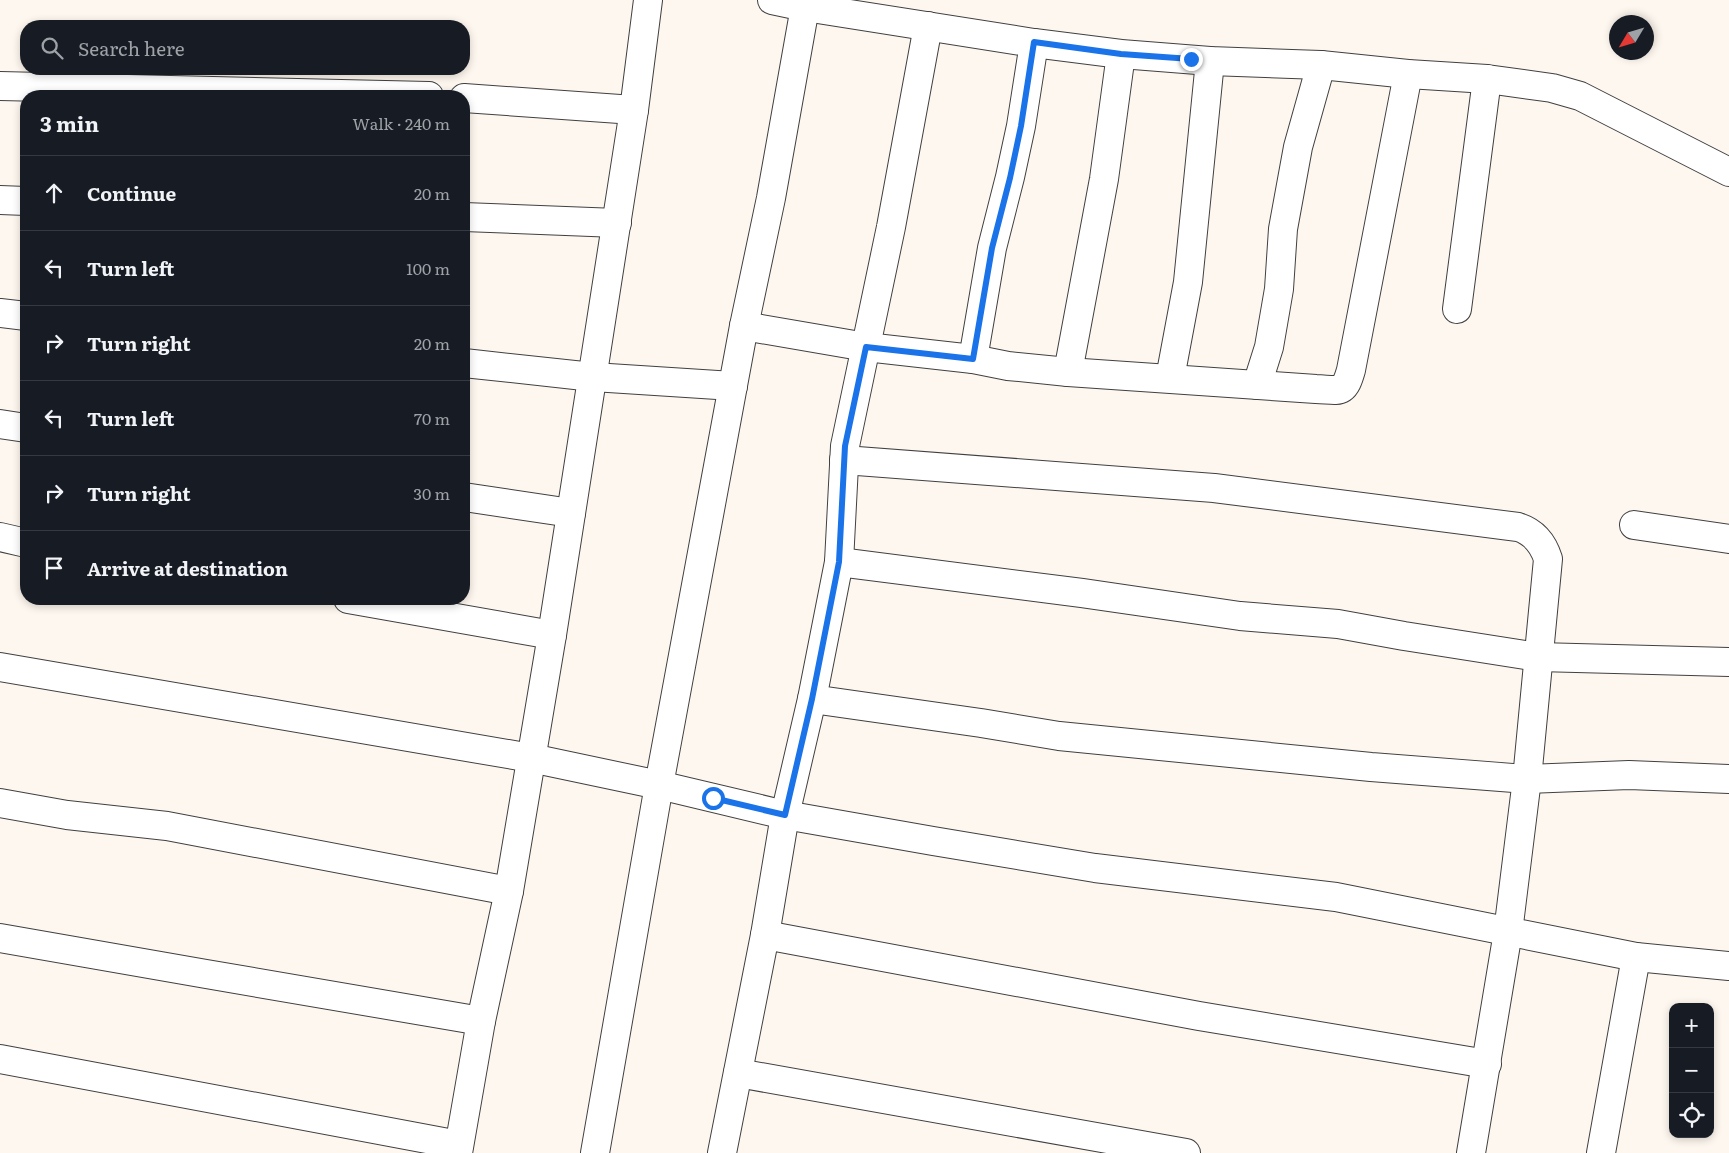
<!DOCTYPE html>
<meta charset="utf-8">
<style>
:root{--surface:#171b24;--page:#242831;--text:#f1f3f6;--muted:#9ea1a6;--line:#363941}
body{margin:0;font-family:Literata,serif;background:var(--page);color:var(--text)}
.controls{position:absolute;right:15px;bottom:15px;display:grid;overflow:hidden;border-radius:10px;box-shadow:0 2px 8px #0003}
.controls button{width:45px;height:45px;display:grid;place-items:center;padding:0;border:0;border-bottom:1px solid var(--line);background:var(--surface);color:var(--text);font:25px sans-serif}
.compass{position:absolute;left:1609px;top:15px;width:45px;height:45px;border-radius:50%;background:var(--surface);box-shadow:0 2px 8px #0003;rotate:232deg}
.stop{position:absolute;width:15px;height:15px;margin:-11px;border:4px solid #1a73e8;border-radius:50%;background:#fff}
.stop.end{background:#1a73e8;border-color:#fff;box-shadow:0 1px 5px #0008}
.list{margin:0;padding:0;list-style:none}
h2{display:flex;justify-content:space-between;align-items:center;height:65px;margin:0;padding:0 20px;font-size:21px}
h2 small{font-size:16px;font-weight:400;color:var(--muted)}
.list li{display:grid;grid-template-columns:32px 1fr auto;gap:15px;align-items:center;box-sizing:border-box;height:75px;padding:0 20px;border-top:1px solid var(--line)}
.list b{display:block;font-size:19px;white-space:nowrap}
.list em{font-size:16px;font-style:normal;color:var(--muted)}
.icon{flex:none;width:28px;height:28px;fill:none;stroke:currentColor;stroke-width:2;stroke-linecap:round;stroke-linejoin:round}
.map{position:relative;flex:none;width:1729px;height:1153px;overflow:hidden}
.search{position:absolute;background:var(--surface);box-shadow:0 2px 8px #0003;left:20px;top:20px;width:450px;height:55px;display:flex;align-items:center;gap:12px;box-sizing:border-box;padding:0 18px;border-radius:20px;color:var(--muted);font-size:19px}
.panel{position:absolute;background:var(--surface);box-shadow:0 2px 8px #0003;left:20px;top:90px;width:450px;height:515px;border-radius:20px}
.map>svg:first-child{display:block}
</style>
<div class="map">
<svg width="1729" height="1153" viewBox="0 0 1729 1153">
<rect width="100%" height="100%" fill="#fef7ef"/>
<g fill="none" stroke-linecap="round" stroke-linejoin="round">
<!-- street casing -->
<g stroke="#404040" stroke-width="30">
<g id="street">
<path d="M772,0L805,7L1034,43L1121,54L1210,61L1321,65L1408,74L1487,79L1552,88L1580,96L1729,172"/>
<path d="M0,86L429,96"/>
<path d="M464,98L634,110"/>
<path d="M0,200L26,201"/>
<path d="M464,217L617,223"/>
<path d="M1457,309L1487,79"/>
<path d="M0,313L26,316"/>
<path d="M744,326L866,347L973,359L1008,366L1068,372L1316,389C1340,390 1344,395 1351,370L1408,74"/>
<path d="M973,359L992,248L1010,177L1021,126L1034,43"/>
<path d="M464,363L593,377L733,386"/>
<path d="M1068,372L1104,179L1121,54"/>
<path d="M1170,378L1188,282L1210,61"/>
<path d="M1257,385L1269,347L1279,289L1283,229L1298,147L1321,65"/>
<path d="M0,424L26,428"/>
<path d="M844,460L1214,488L1518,527C1534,532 1543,543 1548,559L1527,779L1508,932L1471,1153"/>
<path d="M464,497L571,513"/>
<path d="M1634,525L1729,539"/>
<path d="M0,537L26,543"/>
<path d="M839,562L1082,593L1240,616L1338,624L1404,636L1538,657L1729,662"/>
<path d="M348,599L552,635"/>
<path d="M0,667L531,758L659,785L785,815L933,841L1095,868L1336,897L1636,957L1729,966"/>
<path d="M812,699L981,723L1059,736L1371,767L1527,779L1629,775L1729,779"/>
<path d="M0,803L67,815L167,826L509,891"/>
<path d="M765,935L1199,1016L1487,1064"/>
<path d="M0,938C160,967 321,993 481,1021"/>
<path d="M0,1059L459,1145"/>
<path d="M738,1073L1186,1153"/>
<path d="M458,1153L481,1021L509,891L552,635L634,110L648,0"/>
<path d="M595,1153L659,785L744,326L771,198L805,7"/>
<path d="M722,1153L765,935L785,815L812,699L839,562L845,446L891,227L928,26"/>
<path d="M1601,1153L1636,957"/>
</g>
</g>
<!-- street -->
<use href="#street" stroke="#fff" stroke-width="28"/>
</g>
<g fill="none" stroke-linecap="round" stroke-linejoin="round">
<!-- route -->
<path stroke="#1a73e8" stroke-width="6" d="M713,798L785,815L812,699L839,562L845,446L866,347L973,359L992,248L1010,178L1021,126L1034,42L1121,54L1191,59"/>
</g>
</svg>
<div class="controls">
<button>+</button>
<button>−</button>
<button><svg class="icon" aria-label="locate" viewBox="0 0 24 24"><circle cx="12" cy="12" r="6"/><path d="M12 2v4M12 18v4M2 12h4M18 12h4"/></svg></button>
</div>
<svg class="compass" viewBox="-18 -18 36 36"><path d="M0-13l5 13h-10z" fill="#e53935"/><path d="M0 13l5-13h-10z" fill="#9ea1a6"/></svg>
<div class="stop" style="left:713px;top:798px"></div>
<div class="stop end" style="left:1191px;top:59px"></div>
<div class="search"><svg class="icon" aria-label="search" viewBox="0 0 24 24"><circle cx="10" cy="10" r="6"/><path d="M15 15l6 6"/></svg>Search here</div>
<section class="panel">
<h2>3 min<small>Walk · 240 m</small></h2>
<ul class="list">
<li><svg class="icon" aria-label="ahead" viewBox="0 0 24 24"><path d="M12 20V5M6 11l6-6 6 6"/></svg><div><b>Continue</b></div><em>20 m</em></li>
<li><svg class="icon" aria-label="left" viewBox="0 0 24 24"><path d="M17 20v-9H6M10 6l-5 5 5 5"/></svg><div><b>Turn left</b></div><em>100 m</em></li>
<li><svg class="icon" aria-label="right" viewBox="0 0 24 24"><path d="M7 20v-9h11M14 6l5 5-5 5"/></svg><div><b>Turn right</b></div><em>20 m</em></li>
<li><svg class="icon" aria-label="left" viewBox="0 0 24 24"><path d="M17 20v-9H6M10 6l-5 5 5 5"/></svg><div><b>Turn left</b></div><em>70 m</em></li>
<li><svg class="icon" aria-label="right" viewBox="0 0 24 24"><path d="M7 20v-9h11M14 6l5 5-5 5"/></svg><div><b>Turn right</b></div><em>30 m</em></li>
<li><svg class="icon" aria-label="arrive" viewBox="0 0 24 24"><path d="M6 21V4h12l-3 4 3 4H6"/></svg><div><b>Arrive at destination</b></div></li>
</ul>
</section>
</div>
